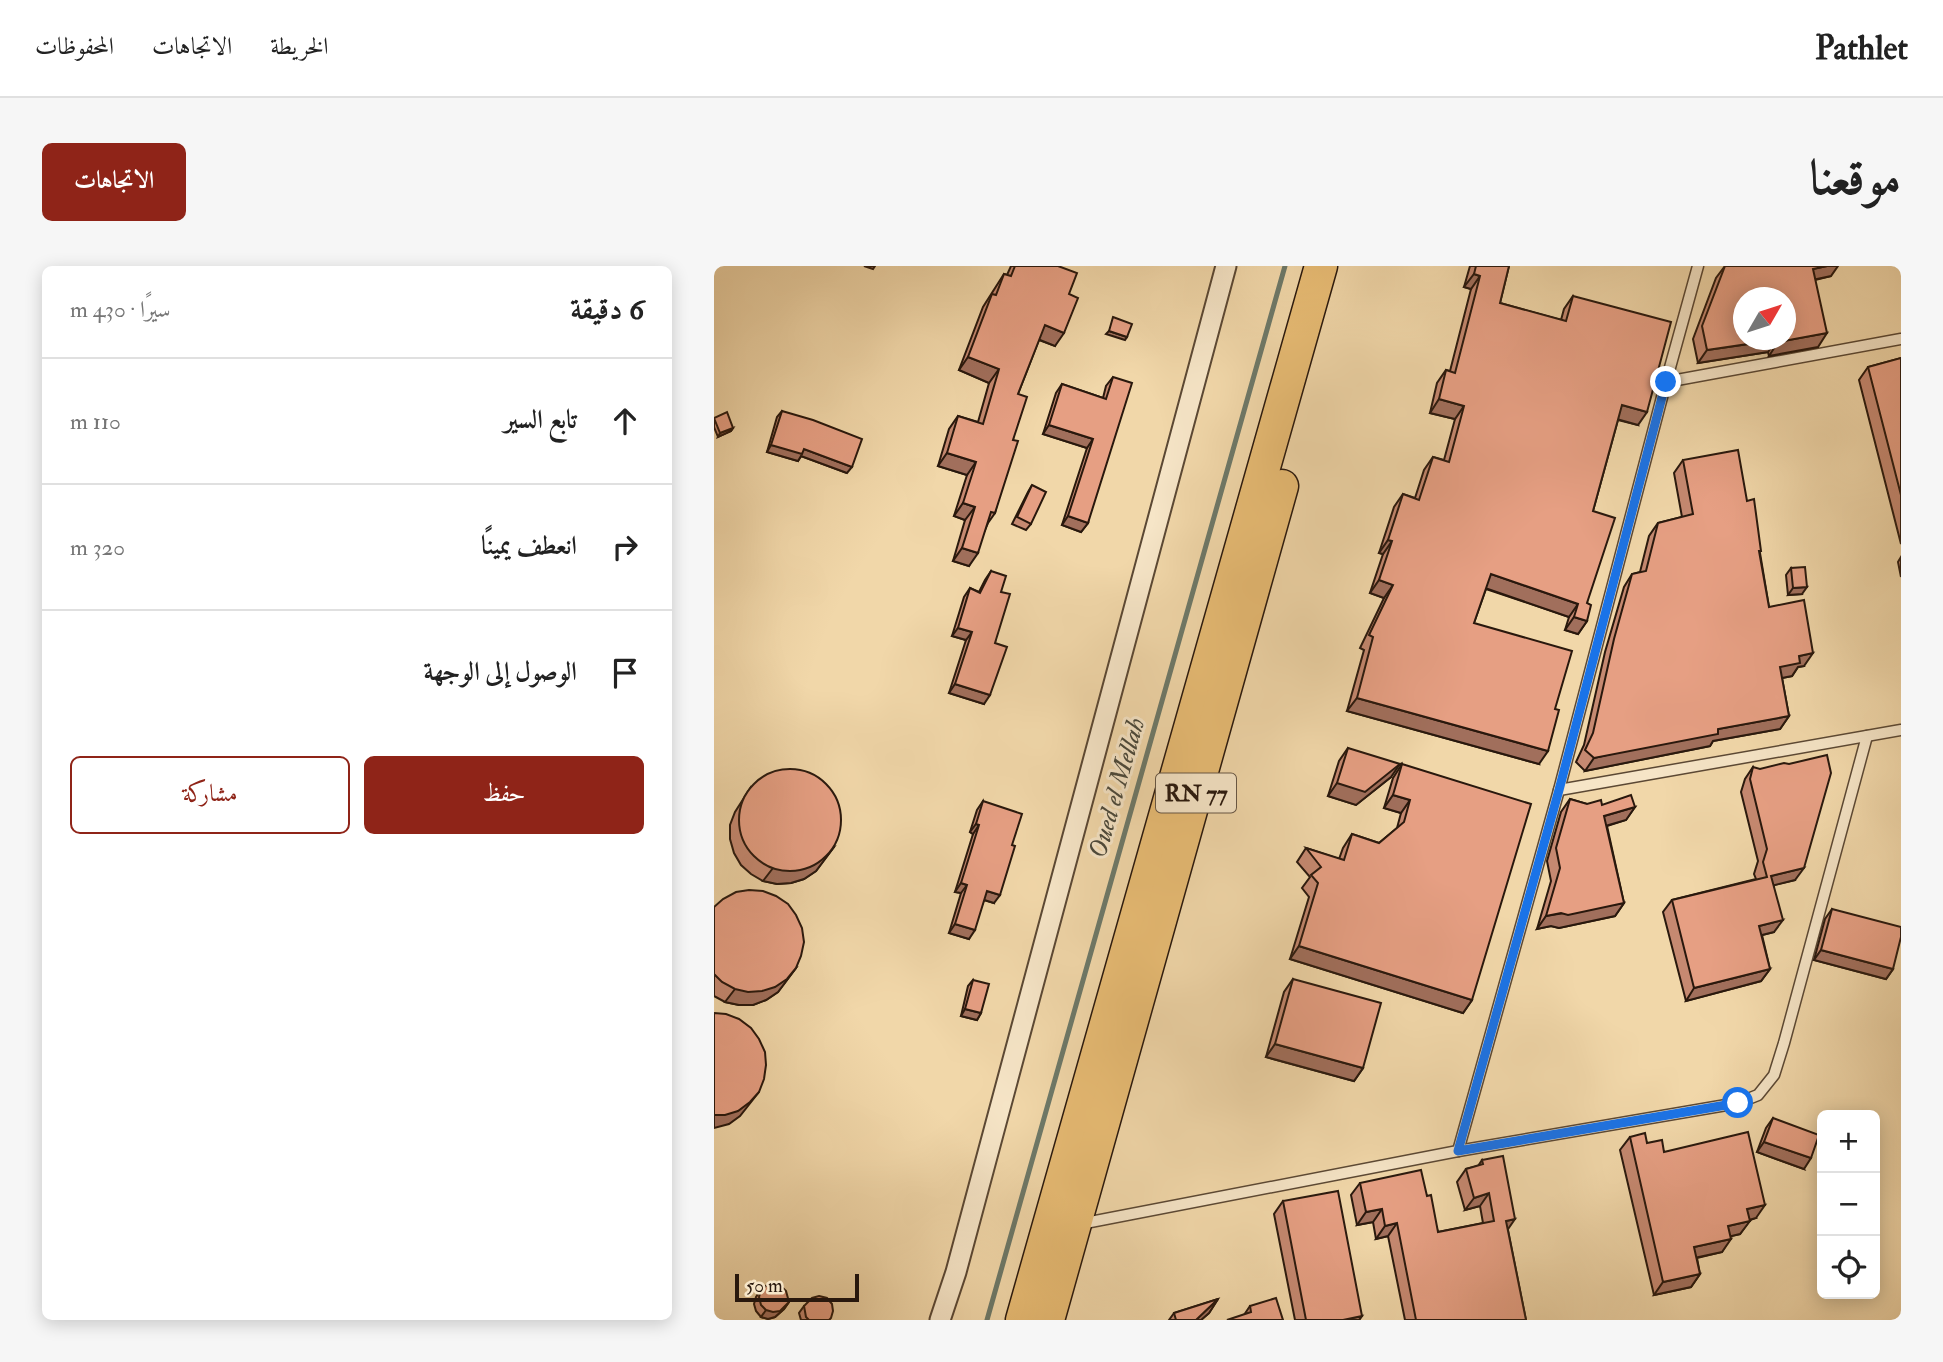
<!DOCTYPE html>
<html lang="ar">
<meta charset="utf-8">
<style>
:root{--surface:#fff;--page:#f6f6f6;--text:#222;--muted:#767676;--line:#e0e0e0;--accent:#8f2418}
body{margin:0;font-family:"IM FELL Double Pica",Amiri,serif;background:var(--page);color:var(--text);direction:rtl}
.controls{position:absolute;right:21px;bottom:21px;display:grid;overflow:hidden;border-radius:10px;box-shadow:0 4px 18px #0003}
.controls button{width:63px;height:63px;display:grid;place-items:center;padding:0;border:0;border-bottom:2px solid var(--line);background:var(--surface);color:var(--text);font:35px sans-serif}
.compass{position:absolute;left:1019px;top:21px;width:63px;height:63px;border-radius:50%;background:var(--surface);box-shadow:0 4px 18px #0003;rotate:51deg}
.scale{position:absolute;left:21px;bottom:18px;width:124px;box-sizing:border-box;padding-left:7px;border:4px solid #29180d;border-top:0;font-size:19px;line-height:24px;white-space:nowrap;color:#29180d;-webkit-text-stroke:5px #f6e5c7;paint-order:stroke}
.stop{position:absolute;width:21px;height:21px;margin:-16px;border:5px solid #1a73e8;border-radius:50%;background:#fff}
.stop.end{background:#1a73e8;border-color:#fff;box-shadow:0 2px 7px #0008}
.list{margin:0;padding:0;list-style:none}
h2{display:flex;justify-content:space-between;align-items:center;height:91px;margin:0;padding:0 28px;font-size:30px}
h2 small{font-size:23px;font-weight:400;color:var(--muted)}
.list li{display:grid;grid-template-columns:46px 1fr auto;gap:21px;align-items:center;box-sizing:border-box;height:126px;padding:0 28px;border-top:2px solid var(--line)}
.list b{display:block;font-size:26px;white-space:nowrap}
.list em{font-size:23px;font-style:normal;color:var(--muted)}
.actions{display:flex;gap:14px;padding:21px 28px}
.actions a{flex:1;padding:16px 0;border:2px solid var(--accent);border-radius:10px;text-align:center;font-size:24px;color:var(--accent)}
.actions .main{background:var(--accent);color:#fff}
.icon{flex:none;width:38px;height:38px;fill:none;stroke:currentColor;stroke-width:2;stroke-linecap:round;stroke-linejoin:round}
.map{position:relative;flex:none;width:1187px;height:1054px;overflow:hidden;direction:ltr;border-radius:10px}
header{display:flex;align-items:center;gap:42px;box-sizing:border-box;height:98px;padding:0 35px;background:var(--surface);border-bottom:2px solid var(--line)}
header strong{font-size:33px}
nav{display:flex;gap:38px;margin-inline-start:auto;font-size:24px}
.intro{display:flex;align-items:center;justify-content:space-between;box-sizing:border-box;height:168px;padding:0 42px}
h1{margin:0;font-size:49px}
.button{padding:18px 32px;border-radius:10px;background:var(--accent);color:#fff;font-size:24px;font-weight:700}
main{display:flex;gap:42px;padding:0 42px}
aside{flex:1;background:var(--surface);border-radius:10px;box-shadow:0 4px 18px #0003}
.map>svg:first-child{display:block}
</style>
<header>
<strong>Pathlet</strong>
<nav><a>الخريطة</a><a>الاتجاهات</a><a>المحفوظات</a></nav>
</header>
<div class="intro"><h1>موقعنا</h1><a class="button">الاتجاهات</a></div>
<main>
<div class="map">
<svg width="1187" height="1054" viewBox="0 0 1187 1054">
<rect width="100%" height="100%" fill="#f1d7a9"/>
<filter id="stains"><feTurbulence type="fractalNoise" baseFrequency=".00286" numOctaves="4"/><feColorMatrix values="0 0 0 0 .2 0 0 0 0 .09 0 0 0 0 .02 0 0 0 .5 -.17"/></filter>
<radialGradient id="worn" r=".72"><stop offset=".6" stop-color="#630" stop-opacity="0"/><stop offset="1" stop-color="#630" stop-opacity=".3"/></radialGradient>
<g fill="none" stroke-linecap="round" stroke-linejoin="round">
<!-- stream -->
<path stroke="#6d7969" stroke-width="5" d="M273,1054L571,0"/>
<!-- lane casing -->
<g stroke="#5b4834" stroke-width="13">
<g id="lane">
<path d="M952,116L1187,73"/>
<path d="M845,524L1187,464"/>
<path d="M744,885L845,524L952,116L984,0"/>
<path d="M366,958L744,885L1024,837L1044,829L1060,809L1070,777L1153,470"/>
</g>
</g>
<!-- street casing -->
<g stroke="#5b4834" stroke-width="23">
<path id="street" d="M226,1054L242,1006L512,0"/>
</g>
<!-- primary casing -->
<g stroke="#29180d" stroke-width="35">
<g id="primary">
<path d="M308,1054L607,0"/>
<path d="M334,1054L568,220"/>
</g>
</g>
<!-- lane -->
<use href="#lane" stroke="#f6e5c7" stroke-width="10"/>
<!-- street -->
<use href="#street" stroke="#f6e5c7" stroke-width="19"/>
<!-- primary -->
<use href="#primary" stroke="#e8bc74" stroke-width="32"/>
</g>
<!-- wall -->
<g fill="#c68971" stroke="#29180d" stroke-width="2">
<path d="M297,0H344L355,28L341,80L325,74L304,128L299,174L281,247L274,257L255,300L239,295L251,254L240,250L253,209L224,200L235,163L244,150L264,156L275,117L245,104L269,41L290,8L293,9Z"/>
<path d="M756,0H795L786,37L847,54L850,43L859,30L924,159L904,154L879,245L873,337V355L864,368L851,364L855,351L772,323L760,357L825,498L633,445L650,384L646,382L670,332L656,327L669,288L665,287L680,241L689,228L701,232L710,204L719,191L730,194L741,153L716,147L723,117L732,104L736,105L757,23L750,21Z"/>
<path d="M1011,0L1117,10L1101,14L1104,81L1055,90L1054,86L984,97L979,73L1002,12Z"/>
<path d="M1187,92V278L1145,114L1154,101Z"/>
<path d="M399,111L374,257L367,266L348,259L373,182L329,168L342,127L348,118L389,132L392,120Z"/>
<path d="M68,145L133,207L87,190L84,195L53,186L63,151Z"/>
<path d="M0,152L19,162L17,165L4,171L0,161Z"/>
<path d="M969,194L1033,235L1046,287L1055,341L1090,400L1084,401L1078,410L1068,412L1075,450L1066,463L999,475L996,480L871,505L862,496L870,479L891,386L910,321L918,308L926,306L935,270L944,257L968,251L960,207Z"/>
<path d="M318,219L317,258L312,264L298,258L314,226Z"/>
<path d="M1187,291V311L1184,296Z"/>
<path d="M1077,302L1088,328L1074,329L1072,309Z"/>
<path d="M277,305L287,326L281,377L270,438L235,427L252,374L238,370L250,331L256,322L265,326L271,314Z"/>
<path d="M634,482L677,511L642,539L614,530L625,495Z"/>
<path d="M688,498L758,734L749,747L576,693L595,631L588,622L596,611L583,596L592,582L625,593L629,582L638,568L665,577L683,562L687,547L670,542L679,512Z"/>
<path d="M1039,501L1081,614L1060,619V666L1048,669L1056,703L1047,715L972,735L949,646L958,634L1042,613L1040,608L1044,595L1027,526L1031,513Z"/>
<path d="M37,521L120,581L102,605L90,613L77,617L63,618L49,615L37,608L27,599L20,587L16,573V559L21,546Z"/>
<path d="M856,533L873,538L921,541L912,554L893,560L910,637L901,650L845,662L837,660L823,663L837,615L833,595L847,546Z"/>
<path d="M269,535L280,637L270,634L255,673L235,667L247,627L241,626L259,568L256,566L263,544Z"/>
<path d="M0,641L82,702L64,726L52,734L39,739H25L11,736L0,730Z"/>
<path d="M1118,643L1179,703L1172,713L1100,694L1111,653Z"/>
<path d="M579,713L649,802L640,815L552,791L570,726Z"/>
<path d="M259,714L267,747L263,754L247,750L254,720Z"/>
<path d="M1059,852L1090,903L1043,886L1052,862Z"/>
<path d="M916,871L933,877L950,886L1042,952L1036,954L1026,968L1017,970L1008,986L983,992L986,1008L977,1021L940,1029L906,884Z"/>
<path d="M768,894L794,964L812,1054H691L674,970L662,973L659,956L643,959L637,929L646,917L713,930L724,966L769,957L766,940L751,944L743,916L752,903L764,900Z"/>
<path d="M569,935L648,1050L645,1054H581L560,948Z"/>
<path d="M47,1024L75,1036L70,1043L61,1051L54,1053L47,1051L42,1045L40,1038L42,1031Z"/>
<path d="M504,1033L495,1047L487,1054H455L460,1047Z"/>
<path d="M90,1040L116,1054H87L85,1047Z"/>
<path d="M536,1040L569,1054L530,1049Z"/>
</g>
<!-- shaded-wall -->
<g fill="#a16f5c" stroke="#29180d" stroke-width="2">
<path d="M150,0H161L159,3Z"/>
<path d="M1113,0H1124L1117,10L1089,16L1099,3Z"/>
<path d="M760,8L766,10L757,23L750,21Z"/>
<path d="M331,59L350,67L341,80L321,72Z"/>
<path d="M395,65L413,71L411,74L392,68Z"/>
<path d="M1113,67L1104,81L1055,90L1064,76Z"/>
<path d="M1063,74L1054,86L984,97L993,84Z"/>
<path d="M254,91L285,103L275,117L245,104Z"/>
<path d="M725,133L750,140L741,153L716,147Z"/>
<path d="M908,139L933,146L924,159L899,152Z"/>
<path d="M335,159L379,173L373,182L329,168Z"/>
<path d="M19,162L17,165L4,171L6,167Z"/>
<path d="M57,179L90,183L138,201L133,207L87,190L84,195L53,186Z"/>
<path d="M233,187L262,196L253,209L224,200Z"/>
<path d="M249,237L261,241L251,254L240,250Z"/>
<path d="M354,250L374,257L367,266L348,259Z"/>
<path d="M674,274L678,275L669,288L665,287Z"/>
<path d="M248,282L264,287L255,300L239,295Z"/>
<path d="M777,308L864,338L855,351L768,321Z"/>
<path d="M665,314L679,319L670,332L656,327Z"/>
<path d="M1093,321L1088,328L1074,329L1079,322Z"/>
<path d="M860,351L873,355L864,368L851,364Z"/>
<path d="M244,362L258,366L252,374L238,370Z"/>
<path d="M1099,387L1090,400L1084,401L1078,410L1057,414L1066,401L1085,390Z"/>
<path d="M241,418L276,429L270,438L235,427Z"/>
<path d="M643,432L834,485L825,498L633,445Z"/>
<path d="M1075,450L1066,463L999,475L996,480L871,505L880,492L1004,463Z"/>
<path d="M686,498L677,511L642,539L614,530L623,517Z"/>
<path d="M679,529L696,534L687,547L670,542Z"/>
<path d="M921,541L912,554L881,563L890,550Z"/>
<path d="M262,558L265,559L259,568L256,566Z"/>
<path d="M120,581L102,605L90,613L77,617L63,618L49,615L59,602Z"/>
<path d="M1090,602L1081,614L1049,622L1057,610Z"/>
<path d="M247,617L253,619L247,627L241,626Z"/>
<path d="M273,625L286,629L280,637L267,633Z"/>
<path d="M910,637L901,650L845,662L837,660L823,663L832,650Z"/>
<path d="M1069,654L1060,666L1036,672L1045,660Z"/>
<path d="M241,658L261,664L255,673L235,667Z"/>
<path d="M585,680L758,734L749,747L576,693Z"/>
<path d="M1107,684L1179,703L1172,713L1100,694Z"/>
<path d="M82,702L64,726L52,734L39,739H25L11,736L21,723Z"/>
<path d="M1056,703L1047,715L972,735L980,722Z"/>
<path d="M251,743L267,747L263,754L247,750Z"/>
<path d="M561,778L649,802L640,815L552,791Z"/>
<path d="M45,826L26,850L15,858L0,862V849Z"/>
<path d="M1050,876L1097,892L1090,903L1043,886Z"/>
<path d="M775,927L766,940L751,944L760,932Z"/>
<path d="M1051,939L1042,952L1024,957L1033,943Z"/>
<path d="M668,943L659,956L643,959L652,946Z"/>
<path d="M801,953L792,966V955Z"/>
<path d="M1036,955L1026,968L1005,973L1014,960Z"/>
<path d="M683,957L674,970L662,973L671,960Z"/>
<path d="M1017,973L1008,986L971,994L980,981Z"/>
<path d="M986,1008L977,1021L940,1029L949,1016Z"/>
<path d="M504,1033L495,1047L487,1054H482Z"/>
<path d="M75,1036L70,1043L61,1051L54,1053L47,1051L52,1044Z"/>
<path d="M648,1050L645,1054H629Z"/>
</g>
<!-- building -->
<g fill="#e69f83" stroke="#29180d" stroke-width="2">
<path d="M301,0H344L363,7L355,28L364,32L350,67L331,59L304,128L313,131L299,174L304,175L281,247L277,246L264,287L248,282L261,241L249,237L262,196L233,187L244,150L269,158L285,103L254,91L278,28L282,29L290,8L297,10Z"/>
<path d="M762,0H795L786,37L852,55L859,30L957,56L933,146L908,139L879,245L901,252L873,337L877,339L873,355L860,351L864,338L777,308L760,357L858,385L841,443L845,444L834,485L643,432L659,371L655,369L679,319L665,314L678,275L674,274L689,228L705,234L719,191L735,196L750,140L725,133L732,104L741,107L766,10L760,8Z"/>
<path d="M1011,0H1113L1099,3L1113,67L1064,76V74H1072V32H1030V74H1061L993,84L988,60Z"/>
<path d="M399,51L418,58L413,71L395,65Z"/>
<path d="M1187,92V229L1154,101Z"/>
<path d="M399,111L418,117L374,257L354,250L379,173L335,159L348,118L392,133Z"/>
<path d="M68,145L99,154L148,173L138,201L90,183L88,188L57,179Z"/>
<path d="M13,146L19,162L6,167L0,152Z"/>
<path d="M1024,184L1033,235L1040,233L1047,285H1045L1055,341L1090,334L1099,387L1085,390L1086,397L1066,401L1075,450L1004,463V468L880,492L871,484L879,467L900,373L918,308L932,305L944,257L979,248L969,194Z"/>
<path d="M318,219L332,226L317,258L303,251Z"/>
<path d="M1091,301L1093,321L1079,322L1077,302Z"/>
<path d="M277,305L292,310L287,326L296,328L281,377L293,381L276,429L241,418L258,366L244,362L256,322L266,327Z"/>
<path d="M634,482L686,498L651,526L623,517Z"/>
<path d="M1113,489L1117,507L1090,602L1057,610L1069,654L1045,660L1056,703L980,722L958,634L1053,611L1049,596L1053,583L1036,513L1039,501L1046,503L1070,497L1075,498Z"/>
<path d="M688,498L817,538L758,734L585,680L604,617L597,609L607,601L592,582L630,594L638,568L665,577L690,556L696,534L679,529Z"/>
<circle cx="76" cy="554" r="51"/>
<path d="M917,529L921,541L890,550L910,637L854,649L847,647L832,650L846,602L842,582L856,533L873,538L887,534L888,539Z"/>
<path d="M269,535L308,548L298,579L301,580L286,629L273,625L261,664L241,658L253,619L247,617L265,559L262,558Z"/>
<path d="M35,624L49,625L62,630L74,638L82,649L88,662L90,676L87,690L82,702L73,713L61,721L48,725L34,726L21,723L8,716L0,708V641L9,633L22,626Z"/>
<path d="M1118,643L1187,661V671L1179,703L1107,684Z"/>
<path d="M579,713L667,737L649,802L561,778Z"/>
<path d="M259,714L275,718L267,747L251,743Z"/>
<path d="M0,747L12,748L25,753L37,762L45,773L51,786L52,799L50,813L45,826L36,836L24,845L11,849H0Z"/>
<path d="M1059,852L1105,869L1097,892L1050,876Z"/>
<path d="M1034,866L1051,939L1033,943L1036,955L1014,960L1017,973L980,981L986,1008L949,1016L916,871L931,867L933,877L948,874L950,886Z"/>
<path d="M789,890L801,953L792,955L812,1054H702L683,957L671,960L668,943L652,946L646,917L707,904L713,930L717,929L724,966L780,955L775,927L760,932L752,903L769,898L768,894Z"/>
<path d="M624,925L648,1050L629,1054H592L569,935Z"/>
<path d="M60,1017L67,1020L72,1025L75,1036L66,1045L59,1046L52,1044L47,1039L45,1031L47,1024L53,1019Z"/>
<path d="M105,1030L113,1032L118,1038L119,1045L117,1052L115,1054H95L92,1051L90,1040L98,1032Z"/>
<path d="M562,1032L569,1054H513L537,1046L536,1040Z"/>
<path d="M504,1033L482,1054H462L460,1047Z"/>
</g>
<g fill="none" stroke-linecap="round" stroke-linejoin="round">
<!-- route -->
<path stroke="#1a73e8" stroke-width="9" d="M952,116L845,524L744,885L1024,837"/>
</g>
<g text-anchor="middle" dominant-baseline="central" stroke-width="6" stroke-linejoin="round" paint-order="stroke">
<!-- shield labels -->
<rect fill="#f6e5c7" stroke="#665645" stroke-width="2" x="442" y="507.5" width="80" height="39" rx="5"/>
<g font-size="23" font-weight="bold" fill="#29180d">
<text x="482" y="527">RN 77</text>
</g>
<!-- water labels -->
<g font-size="26" font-style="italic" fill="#4b493b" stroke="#f6e5c7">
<text transform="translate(403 522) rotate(-74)">Oued el Mellah</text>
</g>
</g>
<rect width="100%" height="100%" filter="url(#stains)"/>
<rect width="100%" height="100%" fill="url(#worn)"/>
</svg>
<div class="controls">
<button>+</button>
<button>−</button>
<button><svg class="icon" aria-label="locate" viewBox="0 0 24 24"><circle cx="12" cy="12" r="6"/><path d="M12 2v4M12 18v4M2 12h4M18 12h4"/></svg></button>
</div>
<svg class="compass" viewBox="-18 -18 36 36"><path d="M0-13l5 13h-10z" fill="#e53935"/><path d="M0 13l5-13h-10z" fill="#767676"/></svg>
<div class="scale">50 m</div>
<div class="stop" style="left:1024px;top:837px"></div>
<div class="stop end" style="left:952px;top:116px"></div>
</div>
<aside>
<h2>6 دقيقة<small>سيرًا · 430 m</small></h2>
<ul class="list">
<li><svg class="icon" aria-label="ahead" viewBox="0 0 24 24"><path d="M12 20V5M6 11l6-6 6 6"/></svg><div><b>تابع السير</b></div><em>110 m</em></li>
<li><svg class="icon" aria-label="right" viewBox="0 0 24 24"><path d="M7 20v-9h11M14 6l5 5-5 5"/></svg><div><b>انعطف يمينًا</b></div><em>320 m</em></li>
<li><svg class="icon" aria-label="arrive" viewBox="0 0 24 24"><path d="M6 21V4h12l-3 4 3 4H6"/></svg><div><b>الوصول إلى الوجهة</b></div></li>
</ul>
<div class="actions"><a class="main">حفظ</a><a>مشاركة</a></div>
</aside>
</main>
